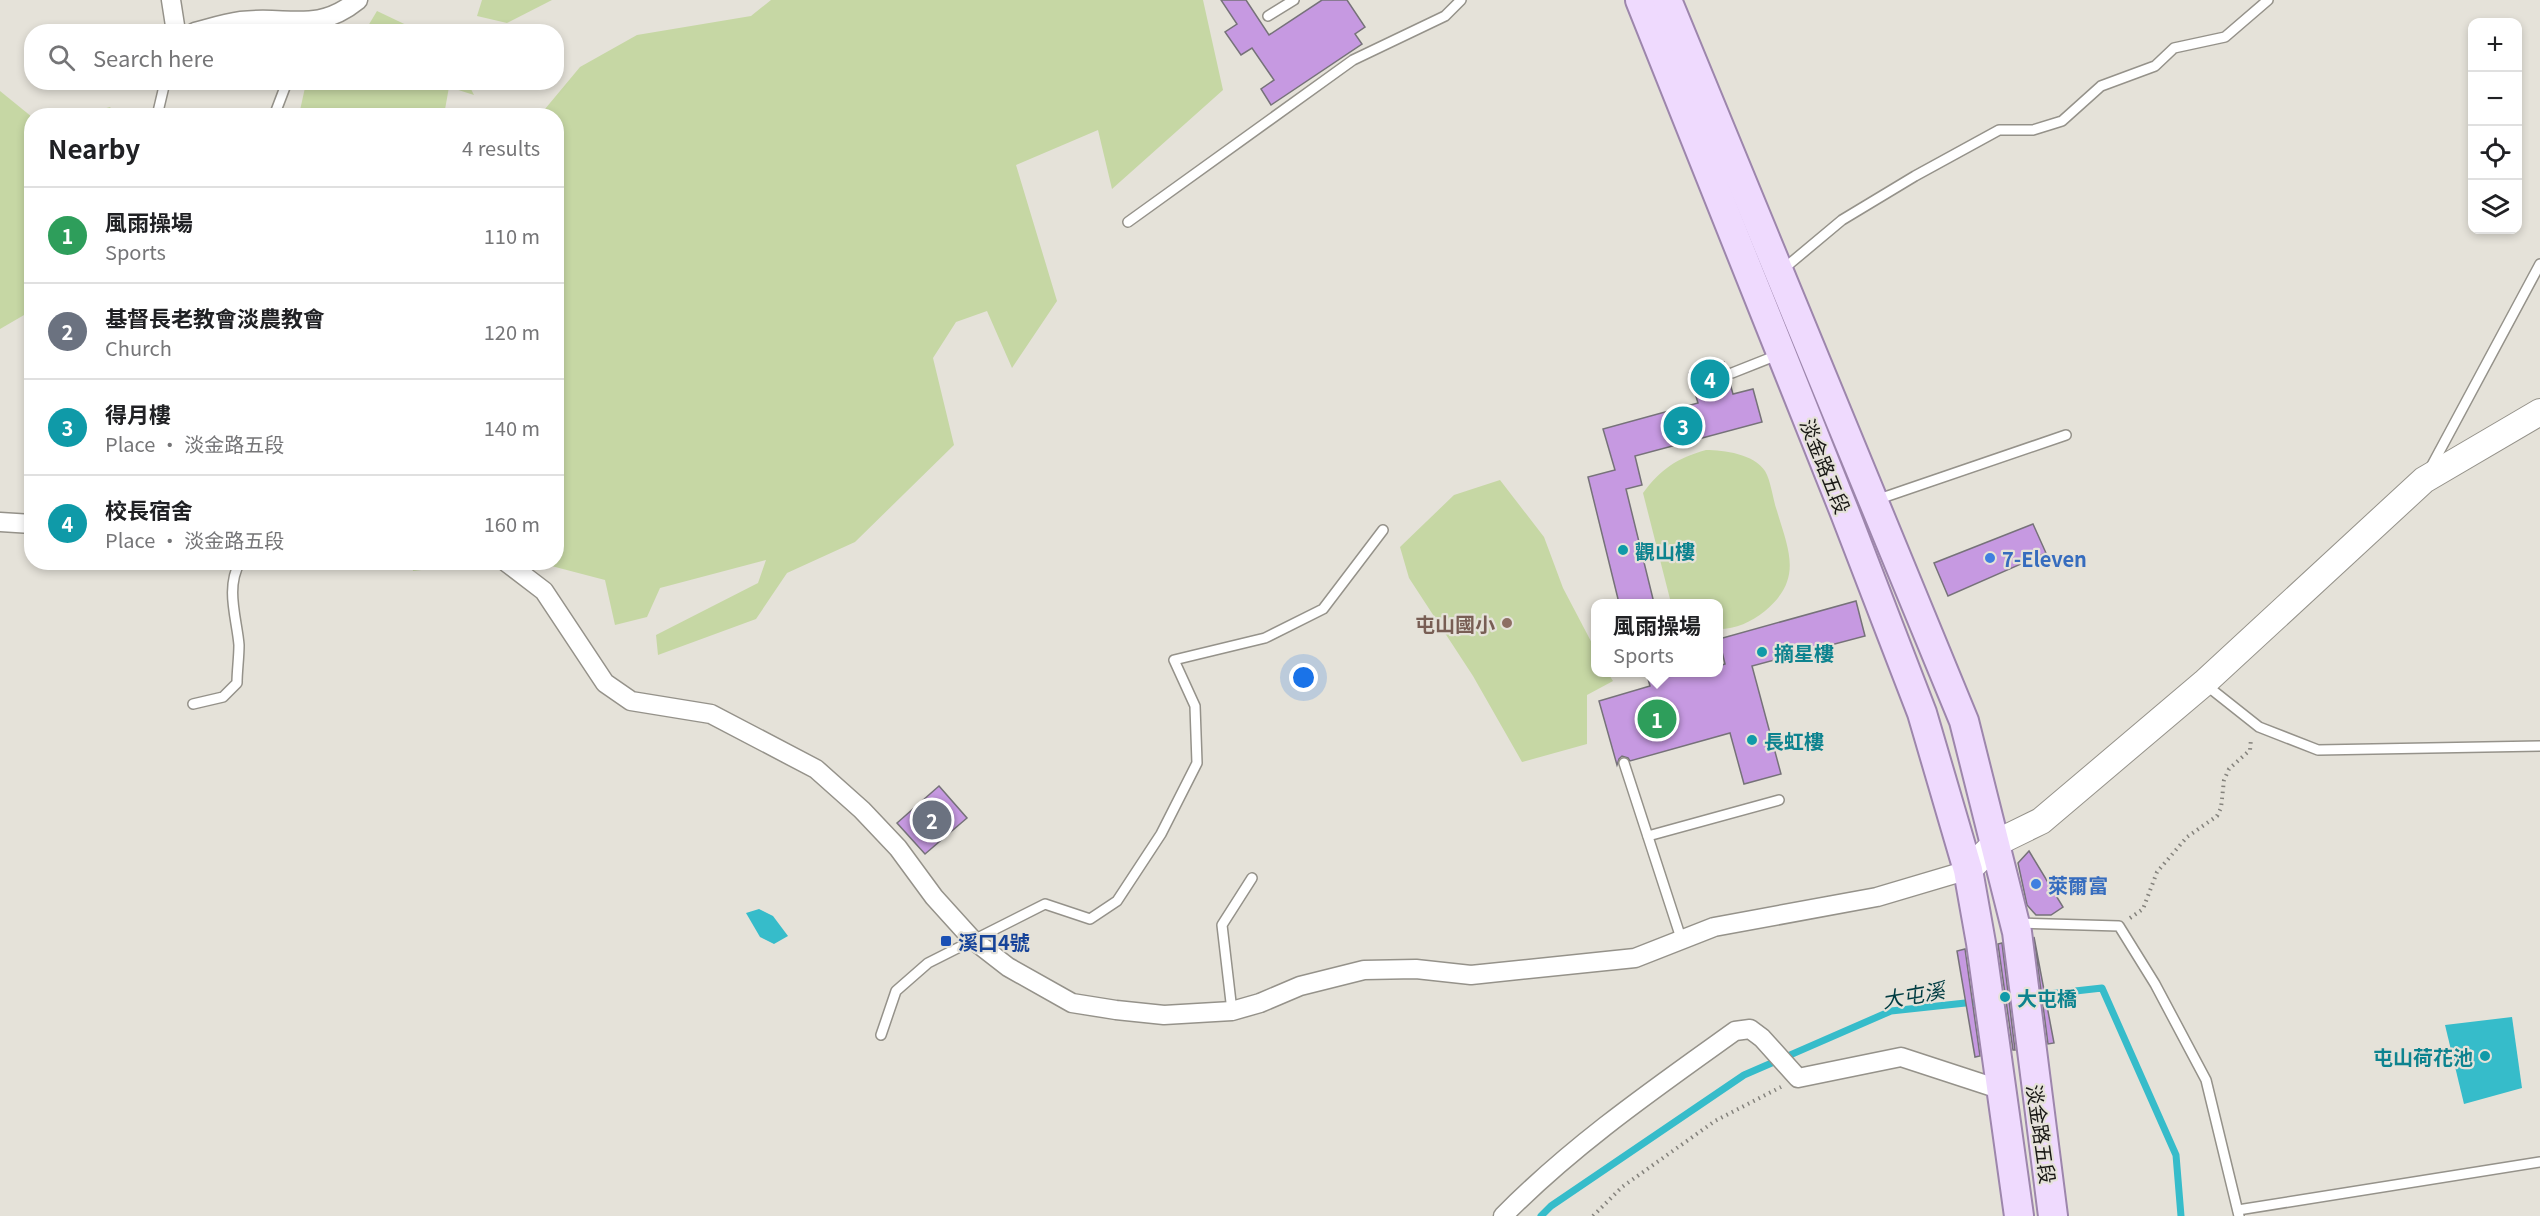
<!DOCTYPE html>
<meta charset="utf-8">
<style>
:root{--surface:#fff;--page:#f2f2f2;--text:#202124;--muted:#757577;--line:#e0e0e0;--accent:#0b8043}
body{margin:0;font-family:Georgia,"Noto Sans TC",serif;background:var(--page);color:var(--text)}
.controls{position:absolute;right:18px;top:18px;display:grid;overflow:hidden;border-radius:12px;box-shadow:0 3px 9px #0003}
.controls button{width:54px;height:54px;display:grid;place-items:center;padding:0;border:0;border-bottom:2px solid var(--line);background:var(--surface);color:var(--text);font:30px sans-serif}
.you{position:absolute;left:1304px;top:678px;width:21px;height:21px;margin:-15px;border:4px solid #fff;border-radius:50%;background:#1a73e8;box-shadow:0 0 0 9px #1a73e833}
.badge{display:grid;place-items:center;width:39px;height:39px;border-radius:50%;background:var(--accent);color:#fff;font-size:20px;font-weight:700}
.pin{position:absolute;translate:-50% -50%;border:3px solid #fff;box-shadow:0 2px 6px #0006}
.popup{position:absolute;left:1591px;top:599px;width:132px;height:78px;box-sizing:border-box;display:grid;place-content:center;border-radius:12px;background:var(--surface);filter:drop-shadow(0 2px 4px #0005);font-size:20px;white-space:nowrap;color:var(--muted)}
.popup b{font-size:22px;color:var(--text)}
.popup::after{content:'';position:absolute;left:50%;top:100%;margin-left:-12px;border:12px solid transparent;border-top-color:var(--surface)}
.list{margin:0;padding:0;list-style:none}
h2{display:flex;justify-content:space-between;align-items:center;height:78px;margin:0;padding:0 24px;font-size:26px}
h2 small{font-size:20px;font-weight:400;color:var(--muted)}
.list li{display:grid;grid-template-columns:39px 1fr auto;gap:18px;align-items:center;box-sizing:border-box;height:96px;padding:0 24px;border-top:2px solid var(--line)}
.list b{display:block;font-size:22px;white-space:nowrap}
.list p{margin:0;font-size:20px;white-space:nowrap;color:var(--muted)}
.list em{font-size:20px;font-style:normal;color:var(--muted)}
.icon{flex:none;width:33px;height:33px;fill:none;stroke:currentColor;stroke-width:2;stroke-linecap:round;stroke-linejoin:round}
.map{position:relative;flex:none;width:2540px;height:1216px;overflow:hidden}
.search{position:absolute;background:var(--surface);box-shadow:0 3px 9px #0003;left:24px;top:24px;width:540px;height:66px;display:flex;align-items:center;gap:15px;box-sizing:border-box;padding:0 21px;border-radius:24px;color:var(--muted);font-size:22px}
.panel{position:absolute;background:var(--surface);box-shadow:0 3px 9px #0003;left:24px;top:108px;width:540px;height:462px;border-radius:24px}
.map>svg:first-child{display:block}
</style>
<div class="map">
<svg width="2540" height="1216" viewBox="0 0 2540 1216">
<rect width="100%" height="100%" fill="#e5e2d9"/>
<!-- green -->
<g fill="#c6d7a4">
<path d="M482,0H552L507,23L477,16Z"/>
<path d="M771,0H1203L1223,90L1112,189L1098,130L1016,165L1057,301L1012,368L987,311L956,322L933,358L954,445L855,542L787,573L756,619L658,655L656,635L758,583L766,560L660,588L647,617L615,625L605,580L540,563L556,562V116L540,115L580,67L637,35L751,16Z"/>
<path d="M377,11L419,31H365Z"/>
<path d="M306,83H468L474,95L449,87L444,115H299Z"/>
<path d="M0,91L32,117L31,311L0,329Z"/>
<path d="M110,107L116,115H81Z"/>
<path d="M1706,450C1724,450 1754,454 1765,471C1771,481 1773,500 1777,511C1789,552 1803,579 1765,611C1751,622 1736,629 1719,629L1718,604L1671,603L1643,493C1661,469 1677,458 1706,450Z"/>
<path d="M1500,480L1544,537L1563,588L1595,649L1596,672L1608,673L1613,681L1587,695V744L1522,762L1473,676L1409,578L1400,547L1454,495Z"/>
<path d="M490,562L413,571L412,563V562Z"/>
</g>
<!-- water -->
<g fill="#36bcca">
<path d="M759,909L773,916L788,936L774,944L760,937L746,913Z"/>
<path d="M2512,1017L2522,1088L2464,1104L2445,1025Z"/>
</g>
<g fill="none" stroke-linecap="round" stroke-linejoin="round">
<!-- stream -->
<g stroke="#36bcca" stroke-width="7">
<path d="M2031,996L2102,988L2176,1155L2181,1216"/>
<path d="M1541,1216L1551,1206L1744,1075L1891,1011L1984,1001"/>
</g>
</g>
<!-- building -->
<g fill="#c699e1" stroke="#767279" stroke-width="1.5">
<path d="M1221,0H1246L1269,35L1322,0H1347L1365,27L1355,34L1362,44L1271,105L1261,89L1274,80L1252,48L1241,55L1225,32L1237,24Z"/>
<path d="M1724,362L1733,394L1753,389L1762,422L1635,456L1642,485L1626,489L1654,603H1619L1588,477L1615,470L1603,429L1698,403L1689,373Z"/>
<path d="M2033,524L2046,553L1948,596L1934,563Z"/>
<path d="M1856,601L1865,636L1752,666L1781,774L1744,784L1730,733L1630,761L1628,758L1622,756L1619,759L1617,765L1599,701L1650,686L1646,672H1719V666L1725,664L1719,639Z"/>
<path d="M939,786L967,818L925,854L897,823Z"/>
<path d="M2029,851L2063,907L2051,915H2036L2027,905L2018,863Z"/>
<path d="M2034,937L2054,1043L2048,1044Z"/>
<path d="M2002,943L2015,1050H2013L1998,944Z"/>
<path d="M1965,949L1980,1056L1975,1057L1957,951Z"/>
</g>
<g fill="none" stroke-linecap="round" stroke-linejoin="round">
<!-- lane casing -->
<g stroke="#95928a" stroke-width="12">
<g id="lane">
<path d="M1268,16L1294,0"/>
<path d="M157,116L165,82"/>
<path d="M274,116L287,82"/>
<path d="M1128,222L1353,60L1445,16L1461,0"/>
<path d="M1781,271L1842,220L1915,176L1999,130H2033L2062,121L2101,86L2155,66L2174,48L2225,37L2268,0"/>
<path d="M1732,373L1780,354"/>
<path d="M2431,467L2540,264"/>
<path d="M1876,500L2066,435"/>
<path d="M2206,685L2259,727L2318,750L2540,746"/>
<path d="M193,704L223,697L237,683C237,671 239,658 239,645C237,619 225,588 240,562"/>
<path d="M1624,763L1679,932L1680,940"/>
<path d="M1648,836L1779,800"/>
<path d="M2018,923L2119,926L2155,984L2206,1080L2239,1216"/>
<path d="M1232,1011L1222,925L1252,878"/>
<path d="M881,1035L896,991L928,963L1045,904L1090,919L1117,901L1161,834L1197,763L1195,706L1174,660L1265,638L1323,609L1383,530"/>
<path d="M2238,1210L2540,1162"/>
</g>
</g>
<!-- street casing -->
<g stroke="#95928a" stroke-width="21">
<g id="street">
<path d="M171,0L176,32"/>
<path d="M195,32C210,28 226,23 241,21C288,15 316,34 358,0"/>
<path d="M0,522L32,524"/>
<path d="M506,562L544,591L605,683L631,701L711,714L816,769L862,810L898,848L934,897L972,939L1008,967L1072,1003L1116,1010L1164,1015L1232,1011L1260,1003L1300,986L1364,970L1416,969L1471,975L1635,958L1714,927L1877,897L1968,870"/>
<path d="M1503,1216C1573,1145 1654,1089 1735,1031L1750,1029L1762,1038L1798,1078L1901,1057L2002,1090"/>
</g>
</g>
<!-- secondary casing -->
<g stroke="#95928a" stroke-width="28">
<path id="secondary" d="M1968,870L1996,843L2041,821L2204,683L2424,480L2540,412"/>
</g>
<!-- primary casing -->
<g stroke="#9d86ac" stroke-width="32">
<g id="primary">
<path d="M1640,0L1845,513L1922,713L1968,870L1981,943L2019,1216"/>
<path d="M1667,0L1964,721L2017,932L2053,1216"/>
</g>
</g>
<!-- path -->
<g stroke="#84827c" stroke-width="4" stroke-dasharray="1.5 4.5" stroke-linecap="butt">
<path d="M2130,918L2143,909L2157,872L2187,837L2217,816L2221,808L2224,780L2229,769L2250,750L2251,739"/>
<path d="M1593,1216L1622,1187L1715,1121L1781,1087"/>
</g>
<!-- lane -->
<use href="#lane" stroke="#fff" stroke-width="9"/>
<!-- street -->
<use href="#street" stroke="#fff" stroke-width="18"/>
<!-- secondary -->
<use href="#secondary" stroke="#fff" stroke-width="26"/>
<!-- primary -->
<use href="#primary" stroke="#efdafe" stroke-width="28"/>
</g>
<!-- markers -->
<g fill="#0f9aa8" stroke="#e5e2d9" stroke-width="2">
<circle cx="1623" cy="550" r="6"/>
<circle cx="1762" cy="652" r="6"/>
<circle cx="1752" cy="740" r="6"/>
<circle cx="2005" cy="997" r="6"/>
<circle cx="2485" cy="1056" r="6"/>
</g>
<g fill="#3f7fe0" stroke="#e5e2d9" stroke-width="2">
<circle cx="1990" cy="558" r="6"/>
<circle cx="2036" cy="884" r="6"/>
</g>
<circle fill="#8d6e63" stroke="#e5e2d9" stroke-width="2" cx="1507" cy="623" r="6"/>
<rect fill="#1a4fb4" stroke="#e5e2d9" stroke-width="2" x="940" y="935" width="12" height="12" rx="3"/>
<g text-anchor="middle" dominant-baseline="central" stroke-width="4.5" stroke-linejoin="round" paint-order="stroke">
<!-- street labels -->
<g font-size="20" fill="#191815" stroke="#e5e2d9">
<text transform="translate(1826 466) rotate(68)">淡金路五段</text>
<text transform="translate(2042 1134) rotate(82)">淡金路五段</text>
</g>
<!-- culture labels -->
<g font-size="20" font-weight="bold" fill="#0d838f" stroke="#e5e2d9" text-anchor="start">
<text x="1635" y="550">觀山樓</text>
<text x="1774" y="652">摘星樓</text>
<text x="1764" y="740">長虹樓</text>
<text x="2017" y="997">大屯橋</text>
<text x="2473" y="1056" text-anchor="end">屯山荷花池</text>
</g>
<!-- shop labels -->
<g font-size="20" font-weight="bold" fill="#366cbe" stroke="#e5e2d9" text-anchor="start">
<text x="2002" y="558">7-Eleven</text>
<text x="2048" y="884">萊爾富</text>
</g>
<!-- education labels -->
<g font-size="20" font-weight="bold" fill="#785e54" stroke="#e5e2d9" text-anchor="end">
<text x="1495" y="623">屯山國小</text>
</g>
<!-- transit labels -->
<g font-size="20" font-weight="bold" fill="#164399" stroke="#e5e2d9" text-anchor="start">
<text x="958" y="941">溪口4號</text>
</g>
<!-- water labels -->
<g font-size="21" font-style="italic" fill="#003c42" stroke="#e5e2d9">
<text transform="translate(1913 994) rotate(-10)">大屯溪</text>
</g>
</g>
</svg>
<div class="controls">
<button>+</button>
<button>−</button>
<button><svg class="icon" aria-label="locate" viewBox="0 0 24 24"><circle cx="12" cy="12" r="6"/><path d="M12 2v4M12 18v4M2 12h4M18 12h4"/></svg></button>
<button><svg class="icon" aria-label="layers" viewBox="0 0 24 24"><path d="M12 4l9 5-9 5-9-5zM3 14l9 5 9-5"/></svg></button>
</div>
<div class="you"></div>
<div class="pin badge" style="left:1657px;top:719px;background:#2e9e5b">1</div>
<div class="popup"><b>風雨操場</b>Sports</div>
<div class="pin badge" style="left:932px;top:820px;background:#6b7280">2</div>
<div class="pin badge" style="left:1683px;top:426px;background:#0f9aa8">3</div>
<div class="pin badge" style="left:1710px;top:379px;background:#0f9aa8">4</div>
<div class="search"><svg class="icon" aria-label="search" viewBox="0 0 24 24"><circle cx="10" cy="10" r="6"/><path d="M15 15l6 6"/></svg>Search here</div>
<section class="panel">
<h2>Nearby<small>4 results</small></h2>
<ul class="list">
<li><span class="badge" style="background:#2e9e5b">1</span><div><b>風雨操場</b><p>Sports</p></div><em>110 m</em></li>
<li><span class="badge" style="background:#6b7280">2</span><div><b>基督長老教會淡農教會</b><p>Church</p></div><em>120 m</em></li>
<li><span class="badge" style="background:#0f9aa8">3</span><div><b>得月樓</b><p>Place · 淡金路五段</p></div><em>140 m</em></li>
<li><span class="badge" style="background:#0f9aa8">4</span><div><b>校長宿舍</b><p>Place · 淡金路五段</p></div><em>160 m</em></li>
</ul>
</section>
</div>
